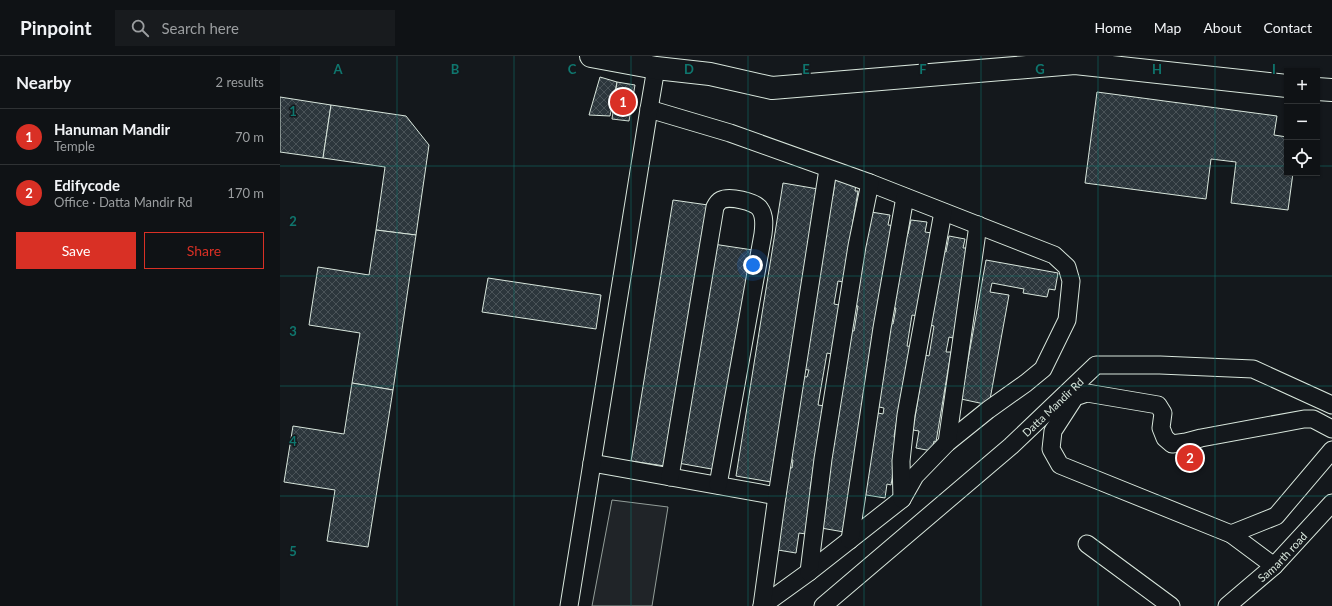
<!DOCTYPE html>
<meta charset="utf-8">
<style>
:root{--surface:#0f1215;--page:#181b1e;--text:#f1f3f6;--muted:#9b9ea0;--line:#2f3234;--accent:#d93025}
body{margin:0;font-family:Lato,sans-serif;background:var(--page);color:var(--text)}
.controls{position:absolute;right:12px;top:12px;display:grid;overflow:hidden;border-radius:0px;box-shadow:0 1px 3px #0004}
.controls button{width:36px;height:36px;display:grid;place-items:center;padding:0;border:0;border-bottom:1px solid var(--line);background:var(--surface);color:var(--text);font:20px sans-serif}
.you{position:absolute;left:473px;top:209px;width:14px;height:14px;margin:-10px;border:3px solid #fff;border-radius:50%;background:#1a73e8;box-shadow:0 0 0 6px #1a73e833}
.badge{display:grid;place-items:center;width:26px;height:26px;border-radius:50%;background:var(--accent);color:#fff;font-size:13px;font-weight:700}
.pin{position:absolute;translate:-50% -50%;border:2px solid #fff;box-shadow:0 1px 4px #0006}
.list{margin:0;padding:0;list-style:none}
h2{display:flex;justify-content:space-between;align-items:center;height:52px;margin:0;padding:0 16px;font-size:17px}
h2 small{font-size:13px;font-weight:400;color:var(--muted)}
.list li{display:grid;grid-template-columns:26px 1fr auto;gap:12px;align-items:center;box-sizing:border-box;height:56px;padding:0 16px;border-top:1px solid var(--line)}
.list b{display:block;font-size:15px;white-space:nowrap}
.list p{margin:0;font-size:13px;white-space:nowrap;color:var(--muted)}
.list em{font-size:13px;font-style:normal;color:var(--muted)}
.actions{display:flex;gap:8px;padding:12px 16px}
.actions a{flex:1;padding:9px 0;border:1px solid var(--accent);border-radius:0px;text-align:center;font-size:14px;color:var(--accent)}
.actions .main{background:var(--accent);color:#fff}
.icon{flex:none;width:22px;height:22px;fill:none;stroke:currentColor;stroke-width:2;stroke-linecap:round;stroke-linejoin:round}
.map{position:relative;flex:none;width:1052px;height:550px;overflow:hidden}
header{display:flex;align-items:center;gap:24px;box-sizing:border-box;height:56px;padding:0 20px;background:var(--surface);border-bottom:1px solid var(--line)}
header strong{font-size:19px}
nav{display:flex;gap:22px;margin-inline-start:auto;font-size:14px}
.search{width:280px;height:36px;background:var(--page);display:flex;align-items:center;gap:10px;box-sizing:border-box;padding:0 14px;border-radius:0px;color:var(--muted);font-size:15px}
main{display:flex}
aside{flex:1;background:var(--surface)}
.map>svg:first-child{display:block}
</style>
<header>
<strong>Pinpoint</strong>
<div class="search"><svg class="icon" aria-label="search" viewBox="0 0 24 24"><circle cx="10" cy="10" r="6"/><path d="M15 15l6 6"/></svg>Search here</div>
<nav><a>Home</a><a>Map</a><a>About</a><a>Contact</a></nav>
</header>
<main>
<aside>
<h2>Nearby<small>2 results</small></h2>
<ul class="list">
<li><span class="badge">1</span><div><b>Hanuman Mandir</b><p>Temple</p></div><em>70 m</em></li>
<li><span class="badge">2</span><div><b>Edifycode</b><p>Office · Datta Mandir Rd</p></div><em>170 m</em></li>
</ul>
<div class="actions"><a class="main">Save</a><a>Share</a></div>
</aside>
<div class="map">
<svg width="1052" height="550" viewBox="0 0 1052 550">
<defs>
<pattern id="building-cross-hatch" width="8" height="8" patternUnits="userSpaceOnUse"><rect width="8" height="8" fill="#2c363c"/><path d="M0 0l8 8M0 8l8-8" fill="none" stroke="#4a5358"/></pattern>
</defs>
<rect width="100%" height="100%" fill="#14181c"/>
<!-- park -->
<path fill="#202428" stroke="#939e99" d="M332,444L388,451L372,550H312Z"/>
<!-- building -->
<g fill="url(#building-cross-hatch)" stroke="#d8e6dc">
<path d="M320,21L337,26L330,60L309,59Z"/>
<path d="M337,26L355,29L349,65L332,63Z"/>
<path d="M817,36L997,60L994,79L1007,81V117H1013L1008,154L951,147L956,106L931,103L926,143L805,127Z"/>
<path d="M0,41L51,49L43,102L0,96Z"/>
<path d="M51,49L126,60L149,89L136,179L96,174L105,111L43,102Z"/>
<path d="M555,124L576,128L575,135H578L563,226L558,225L554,248L564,250L556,299L547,297L538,349L545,350L530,433L533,434L526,478L519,477L516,497L492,493L505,411L512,412L513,404L506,403L520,320L527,321L529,314L521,313L549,139L553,140Z"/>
<path d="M503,127L538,133L491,426L456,420Z"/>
<path d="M393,144L428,149L385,410L351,405Z"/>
<path d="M591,156L610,159L608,169L616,170L564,476L541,472L568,274L574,275L578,250L572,249Z"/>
<path d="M631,164L647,166L645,176L652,177L638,260L632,259L627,290L633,291L625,340H621L614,381L619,382L611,429L607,428L605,442L580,438L593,356L603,358L604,352L594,350L608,267L613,268L616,252L610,251L622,178H628Z"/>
<path d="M96,174L136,179L113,334L72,327L80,277L29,269L38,211L89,219Z"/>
<path d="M669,180L685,183L683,192H688L673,282L669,281L666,296H671L656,386L654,385L652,395L636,392L639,375L633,374L645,299L649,300L654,270L650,269L662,195L666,196Z"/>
<path d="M433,188L473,194L437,414L398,407Z"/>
<path d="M706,204L778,217L775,234L769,233L767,241L743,237L744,233L712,227L710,236L729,239L709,349L681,343Z"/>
<path d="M208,222L321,239L316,273L202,256Z"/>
<path d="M72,327L113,334L88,491L47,485L55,434L4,426L13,370L64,378Z"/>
</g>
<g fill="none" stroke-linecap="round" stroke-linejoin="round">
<!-- street casing -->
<g stroke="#d8e6dc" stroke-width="19">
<g id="street">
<path d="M369,53L450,77L590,127L774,199L787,211L791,225L787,264L763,313L746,327L708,354L667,387L635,420L622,443L529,516L482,550"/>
<path d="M667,387L698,169"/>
<path d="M312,407L497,440"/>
<path d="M390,421L435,151C436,149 439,145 441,144C449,140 475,145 480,153C485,160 484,170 483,178L438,429"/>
<path d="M622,443L621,405L626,359L663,156"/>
<path d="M951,478L996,460L1052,394"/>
<path d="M570,484L602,272L625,141"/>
<path d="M807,488L891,550"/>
<path d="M994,510L951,478L780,409L771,393L773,375L795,341L807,337L878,349L883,357L881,372L885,382L892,388L906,386L921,382L1024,363H1033L1052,373"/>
<path d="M529,516L543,403L577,190L590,127"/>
<path d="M289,550L369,53L376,12"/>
<path d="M482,550L497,440L548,113"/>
<path id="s1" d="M543,550L731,390L816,309H880L973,313L1052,349"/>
<path id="s2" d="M947,550L994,510L1052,447"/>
</g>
</g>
<!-- secondary casing -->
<g stroke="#d8e6dc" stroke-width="24">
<g id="secondary">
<path d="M311,0L376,12L430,18L492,32L795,7L1007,30"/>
<path d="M1037,33L1052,34"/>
</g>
</g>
<!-- street -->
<use href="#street" stroke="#14181c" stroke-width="17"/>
<!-- secondary -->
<use href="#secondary" stroke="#14181c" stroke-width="22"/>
</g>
<!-- grid -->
<path fill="none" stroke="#0f766e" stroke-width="1" stroke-opacity="0.55" d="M117,0V550M234,0V550M351,0V550M468,0V550M584,0V550M701,0V550M818,0V550M935,0V550M0,110H1007M1037,110H1052M0,220H1052M0,330H1052M0,440H1052"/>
<g text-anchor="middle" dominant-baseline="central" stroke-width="3" stroke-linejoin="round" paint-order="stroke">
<!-- street labels -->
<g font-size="11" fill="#d8e6dc" stroke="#14181c">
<text stroke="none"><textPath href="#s1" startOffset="304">Datta Mandir Rd</textPath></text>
<text stroke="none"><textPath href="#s2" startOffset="74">Samarth road</textPath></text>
</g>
</g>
<g font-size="13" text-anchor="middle" font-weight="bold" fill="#0f766e" stroke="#14181c" stroke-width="3" stroke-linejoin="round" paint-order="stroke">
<text x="58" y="18">A</text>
<text x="175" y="18">B</text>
<text x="292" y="18">C</text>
<text x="409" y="18">D</text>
<text x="526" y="18">E</text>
<text x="643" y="18">F</text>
<text x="760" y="18">G</text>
<text x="877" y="18">H</text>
<text x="994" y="18">I</text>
<text x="13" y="60">1</text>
<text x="13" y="170">2</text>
<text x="13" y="280">3</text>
<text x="13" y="390">4</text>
<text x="13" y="500">5</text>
</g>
</svg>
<div class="controls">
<button>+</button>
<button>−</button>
<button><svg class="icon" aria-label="locate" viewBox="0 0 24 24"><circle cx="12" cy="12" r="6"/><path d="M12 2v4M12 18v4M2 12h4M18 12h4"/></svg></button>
</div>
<div class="you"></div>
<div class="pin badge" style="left:343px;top:46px">1</div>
<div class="pin badge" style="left:910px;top:402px">2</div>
</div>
</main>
